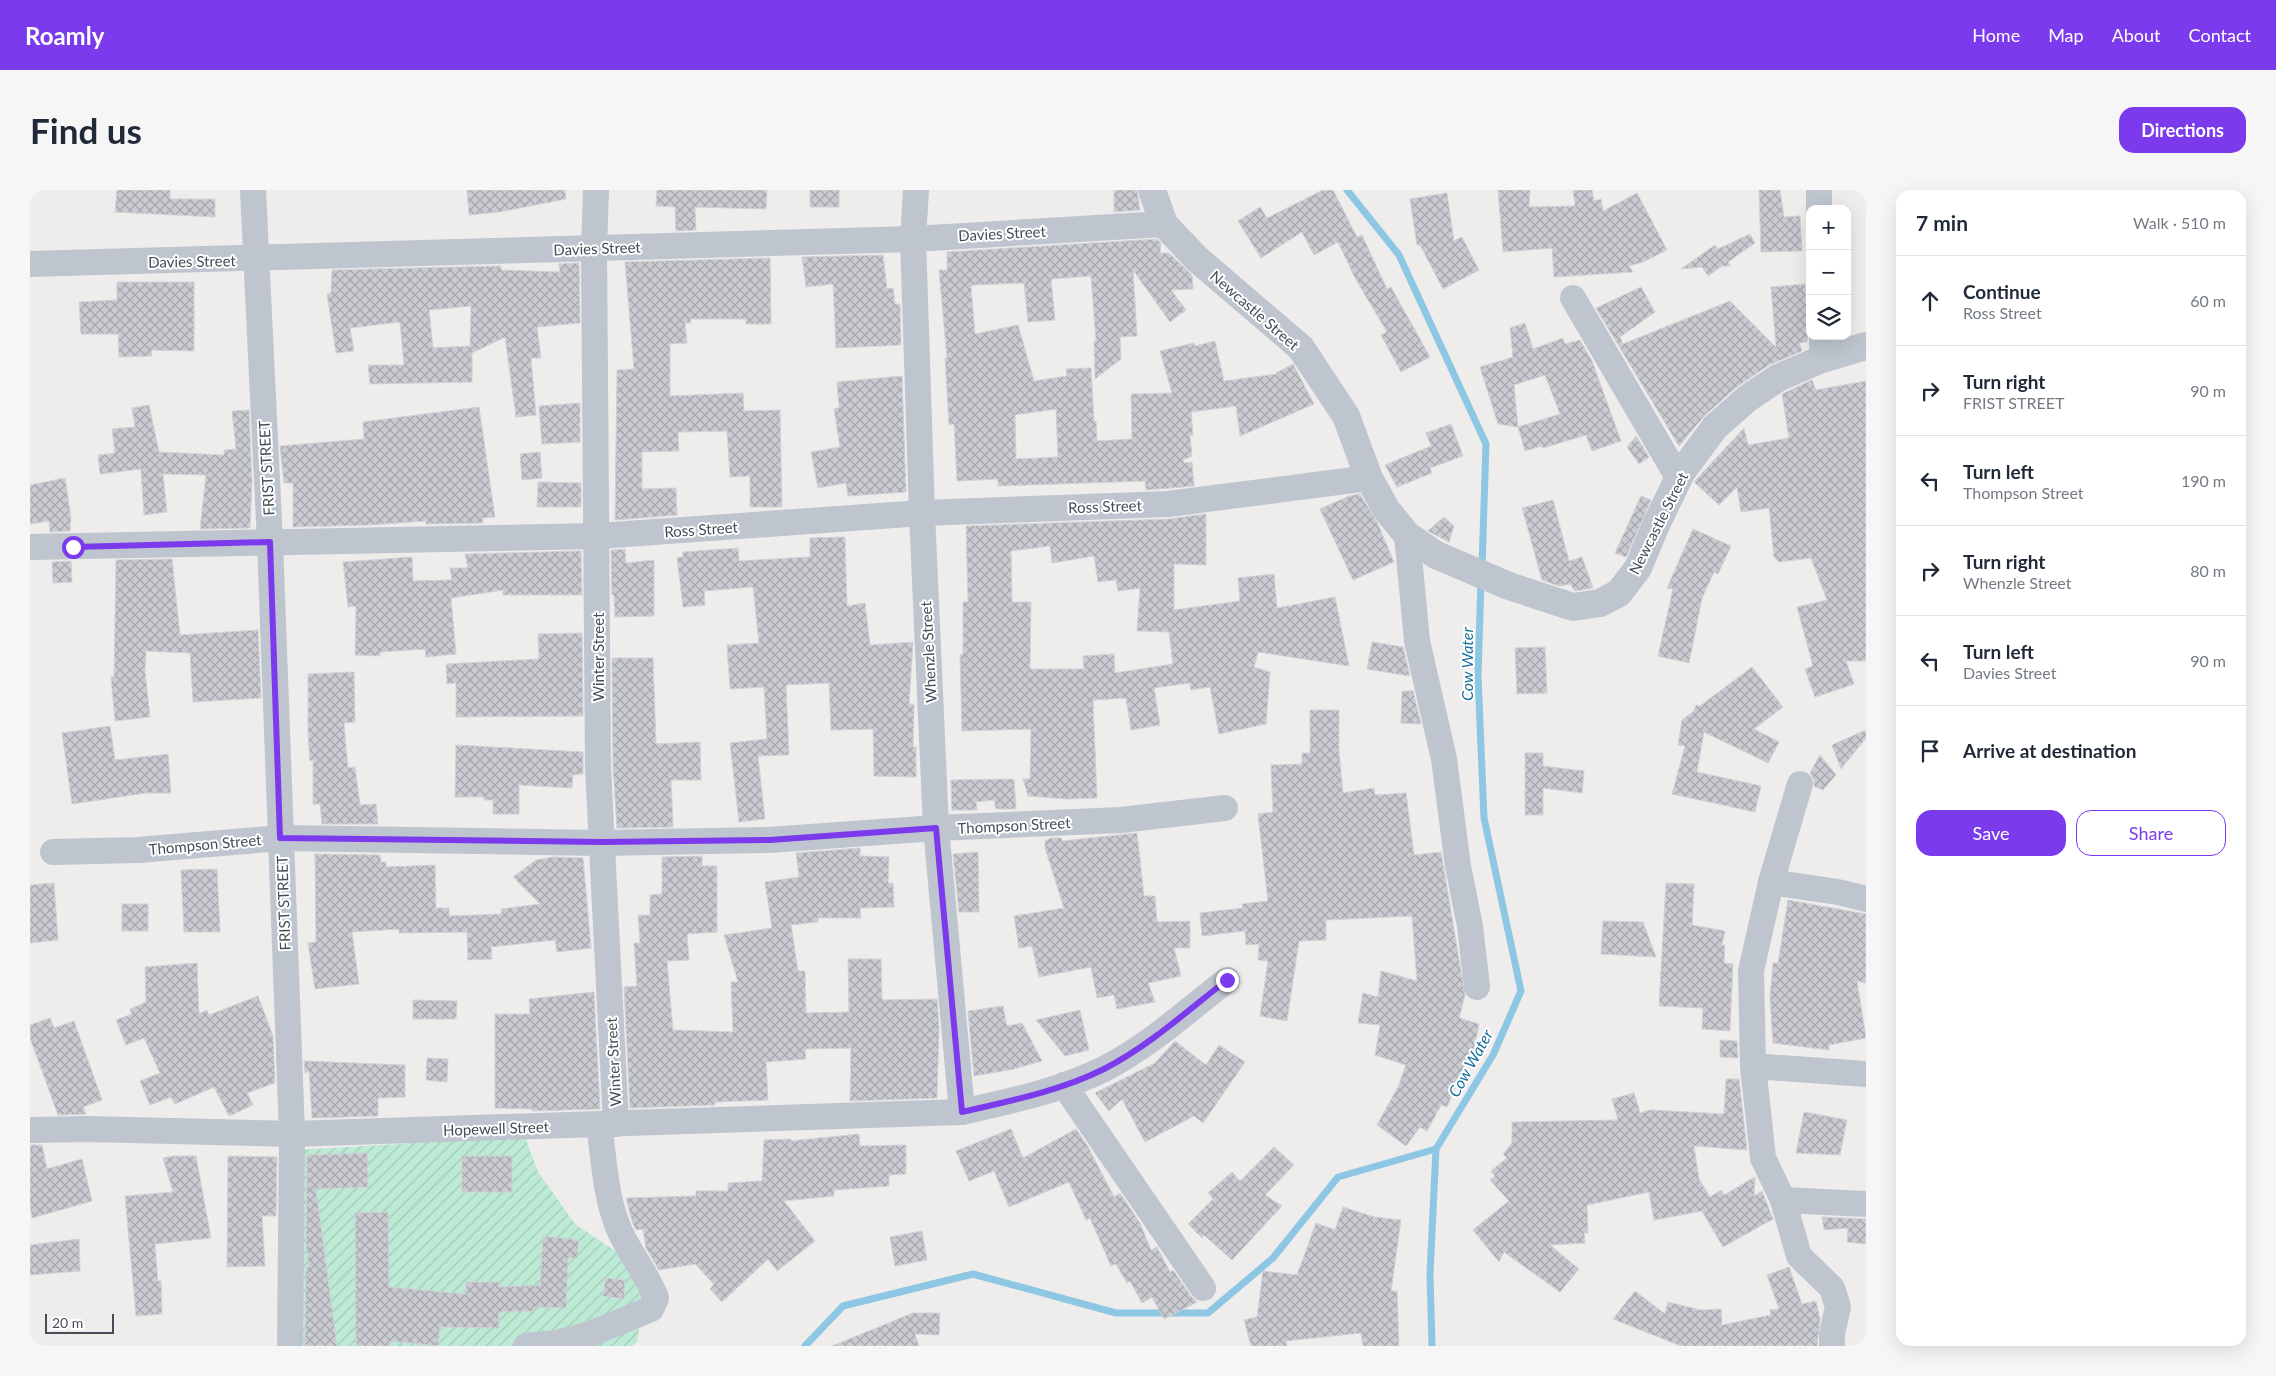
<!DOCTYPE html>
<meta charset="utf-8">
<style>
:root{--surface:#fff;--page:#f6f6f7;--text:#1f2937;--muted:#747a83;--line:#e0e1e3;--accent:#7c3aed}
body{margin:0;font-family:Lato,sans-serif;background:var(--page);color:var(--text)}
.controls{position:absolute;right:15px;top:15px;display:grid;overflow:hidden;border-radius:10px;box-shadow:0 5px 20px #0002}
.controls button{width:45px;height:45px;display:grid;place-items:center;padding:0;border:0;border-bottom:1px solid var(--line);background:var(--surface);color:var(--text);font:25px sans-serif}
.scale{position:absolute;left:15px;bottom:12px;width:69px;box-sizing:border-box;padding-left:5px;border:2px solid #464d58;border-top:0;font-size:14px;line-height:18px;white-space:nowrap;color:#464d58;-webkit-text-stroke:4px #fff;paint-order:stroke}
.stop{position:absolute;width:15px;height:15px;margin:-11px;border:4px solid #7c3aed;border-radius:50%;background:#fff}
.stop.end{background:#7c3aed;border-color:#fff;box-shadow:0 1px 5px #0008}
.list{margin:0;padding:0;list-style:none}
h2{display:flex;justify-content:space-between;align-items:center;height:65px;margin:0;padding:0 20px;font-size:21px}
h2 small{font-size:16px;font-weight:400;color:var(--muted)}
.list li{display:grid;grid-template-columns:32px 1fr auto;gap:15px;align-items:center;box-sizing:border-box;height:90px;padding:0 20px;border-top:1px solid var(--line)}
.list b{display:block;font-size:19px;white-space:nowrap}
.list p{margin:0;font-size:16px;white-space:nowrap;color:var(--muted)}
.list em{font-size:16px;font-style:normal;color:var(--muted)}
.actions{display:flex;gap:10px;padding:15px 20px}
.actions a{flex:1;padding:11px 0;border:1px solid var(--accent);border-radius:15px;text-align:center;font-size:18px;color:var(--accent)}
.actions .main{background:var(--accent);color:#fff}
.icon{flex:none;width:28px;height:28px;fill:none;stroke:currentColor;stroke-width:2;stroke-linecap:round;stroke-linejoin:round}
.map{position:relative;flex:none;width:1836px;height:1156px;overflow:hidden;border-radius:15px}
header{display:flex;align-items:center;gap:30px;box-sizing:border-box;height:70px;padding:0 25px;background:var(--accent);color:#fff}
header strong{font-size:24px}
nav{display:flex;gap:28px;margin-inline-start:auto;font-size:18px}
.intro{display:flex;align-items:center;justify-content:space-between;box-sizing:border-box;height:120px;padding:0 30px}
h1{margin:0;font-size:35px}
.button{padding:12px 22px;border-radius:15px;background:var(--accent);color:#fff;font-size:18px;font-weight:700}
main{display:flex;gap:30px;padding:0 30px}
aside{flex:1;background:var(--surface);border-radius:15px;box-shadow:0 5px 20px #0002}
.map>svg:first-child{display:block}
</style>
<header>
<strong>Roamly</strong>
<nav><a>Home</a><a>Map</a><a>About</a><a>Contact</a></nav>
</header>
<div class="intro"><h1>Find us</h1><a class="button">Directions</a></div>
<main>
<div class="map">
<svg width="1836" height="1156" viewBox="0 0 1836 1156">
<defs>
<pattern id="garden-furrows" width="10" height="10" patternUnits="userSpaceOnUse" patternTransform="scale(1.25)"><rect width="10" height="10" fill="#bcead4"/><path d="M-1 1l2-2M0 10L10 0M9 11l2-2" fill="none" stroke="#a3cab8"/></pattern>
<pattern id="building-cross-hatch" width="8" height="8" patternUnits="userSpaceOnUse" patternTransform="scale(1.25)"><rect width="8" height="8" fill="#cacbd1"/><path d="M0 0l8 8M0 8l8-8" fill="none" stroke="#a6a7ac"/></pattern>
</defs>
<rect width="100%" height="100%" fill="#efecec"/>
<!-- garden -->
<path fill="url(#garden-furrows)" d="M493,942L508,982L545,1034L594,1067L614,1108L607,1152L602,1156H266L267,960L369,954Z"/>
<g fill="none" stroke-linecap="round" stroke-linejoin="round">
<!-- stream -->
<g stroke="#8dc7e4" stroke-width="7">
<path d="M1317,0L1369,65L1456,254L1452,377"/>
<path d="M775,1156L813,1116L943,1084L1086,1123H1178L1243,1068L1308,987L1406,959"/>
<path d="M1402,1156L1400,1084L1406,959L1463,865L1491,801L1454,628L1448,486L1451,391"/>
</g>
</g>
<!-- building -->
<g fill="url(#building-cross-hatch)" stroke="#d0d2d7" fill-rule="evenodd">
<path d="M87,0H140V9H185V27L85,22Z"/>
<path d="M437,0H535L536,9L469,22L439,25Z"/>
<path d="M627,0H737L736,19L665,17L666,40L646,41L645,17L626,16Z"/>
<rect x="780" y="0" width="29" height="17"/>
<path d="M1084,0H1107L1110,20L1084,22Z"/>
<path d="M1293,0H1303L1327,47L1332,45L1357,99L1361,97L1400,167L1371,182L1351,145L1357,142L1325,88L1308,52L1284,65L1272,42L1231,68L1208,31L1230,17L1237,28Z"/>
<path d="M1468,0H1500L1499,17L1545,16L1543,0H1562L1564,11L1571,9L1573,21L1607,3L1637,60L1613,72L1599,76L1603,82L1524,87L1522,58L1473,62Z"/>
<path d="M1729,0H1750L1754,27L1770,26L1772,61L1731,62Z"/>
<path d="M1417,3L1424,51L1432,47L1449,80L1413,99L1390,55H1387L1380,9Z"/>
<path d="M1720,44L1725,53L1698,72L1700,76H1692L1678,86L1672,77L1651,79L1685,55L1688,59Z"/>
<path d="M1127,49L1131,53L1130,63H1139L1162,85L1163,99L1141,100L1156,120L1140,132L1103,80L1107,146L1090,147L1091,169L1065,189L1064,151H1066L1061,86L1021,89L1025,130L998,132L994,93L943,95L941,97L945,144L988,135L1004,191L1037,186L1036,179L1061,178L1064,231H1066L1067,251L1102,249L1101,204L1142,203L1130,161L1164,153L1165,156L1185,151L1194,191L1247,184L1246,183L1263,174L1284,214L1210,246L1206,216L1161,222L1163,245L1160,246L1162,266L1153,270L1154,273L1162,272L1164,296L1116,300L1115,291L968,296V289L927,291L924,234L919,235L915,168H917L909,80H917V62ZM1026,219L1028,267L986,269L985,225Z"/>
<path d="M853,65L857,99L863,98L865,114H870L871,155L806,158L803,94L776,97L772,67Z"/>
<path d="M740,68L741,134H716V129H660L661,133H655L657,153L640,154V206L713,203L714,221L750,220L752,317H720V286L700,287L697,241L648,242L649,261L612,262V299L646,298L647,325L585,330L587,180L604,179L595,72Z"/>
<path d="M549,73L550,133L507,137L511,168H501L506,225L486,227L475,147L442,163V192L340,194L338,175H374L370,132L320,138L324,161L306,163L297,104L301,103L302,80L471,76V80L530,82L529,74ZM441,116L440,156L403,158L399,120Z"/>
<path d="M87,92H164V161L121,160L122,166L89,167L88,144H51L49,112L87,110Z"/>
<path d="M1775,94L1778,141L1777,152L1769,153L1772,161L1739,175L1708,196L1675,225L1649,256L1566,118L1611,97L1625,122L1590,147L1593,154L1700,111L1746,157L1741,97Z"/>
<path d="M1495,133L1503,159L1533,148L1535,154L1550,150L1562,171L1591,251L1562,261L1556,245L1513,258L1512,256L1495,261L1488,237L1468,234L1450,177L1483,167L1480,138ZM1515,185L1530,224L1488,237L1484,195Z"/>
<path d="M872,186L876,302L818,306L816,293L788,298L781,262L810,257L804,219L809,218L807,192Z"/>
<path d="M1782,190L1786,200L1836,191V471H1816L1824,494L1785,507L1775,479L1783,476L1767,417L1797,410L1781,368L1749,372L1744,367L1739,318L1711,322L1707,297L1689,315L1664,292L1714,238L1718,255L1759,248L1752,204Z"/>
<path d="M550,213V252L512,254L509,216Z"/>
<path d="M119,215L129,262L194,265V260L206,259L202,221L219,220L222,292L220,338L170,339L176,285L133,284L137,322L114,325L111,279L70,284L68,265L85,263L82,239L105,237L102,218Z"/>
<path d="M449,217L465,327L452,328L453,333L396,334V331L339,335L263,337V293H254L250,256L334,249L333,232Z"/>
<path d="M1421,234L1433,266L1400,278L1402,283L1367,297L1355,275L1401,256L1396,243Z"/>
<path d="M1606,246L1619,267L1609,274L1597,257Z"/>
<path d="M510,262L512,288L492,290L490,264Z"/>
<path d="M35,288L41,328L40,341L20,342L19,331L0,334V295Z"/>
<path d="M508,292L551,293V317H507Z"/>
<path d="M1330,304L1347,332L1364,372L1323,390L1290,319L1319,306Z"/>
<path d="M1611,306L1621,310L1596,367L1585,363Z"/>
<path d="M1523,310L1539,371L1552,367L1563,398L1545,401L1540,394L1529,396L1512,390L1492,318Z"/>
<path d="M1176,324V375L1144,374V420L1210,411L1208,388L1244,384L1247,418L1305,407L1319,476L1228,462L1224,477L1240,482L1236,534L1189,544L1180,497L1161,500L1160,493L1124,498L1130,535L1101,540L1096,508L1063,510L1067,608L1037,609L998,606L993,589H1000L1001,539L932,541L930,465L933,464V412H938L936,336L1139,329ZM1020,356L1022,373L1064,366L1068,392L1086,390L1088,401L1110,398L1107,441L1139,442L1143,474L1085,483L1084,464L1053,466L1054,479H1000L1001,412H982L981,361Z"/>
<path d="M1414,327L1424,336L1419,352L1398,341Z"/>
<path d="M1663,339L1701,356L1688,384L1684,382L1672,408L1659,473L1628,466L1643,399L1637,398Z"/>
<path d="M815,347L817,416L835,413L840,455L883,452L879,514H884L883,557H886V587L844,586L843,539L801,540L799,493L756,495L759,565L728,566L735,629L709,632L700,553L737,549L734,497L700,499L697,455L729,453L723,397L674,401L675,415L653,417L647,368L653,367V362L708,358L709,371L780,367V348Z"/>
<path d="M595,359L596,373L624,370V426L585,427L584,405H582L581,360Z"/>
<path d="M551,361L552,405H473V400L421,408L426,464L396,467L395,459L350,462V466L325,465L326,416L318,417L313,372L382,367L383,391L422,390L420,378H438L435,364Z"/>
<path d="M142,369L150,445L228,440L231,508L163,512L160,463L116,461L115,481L120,527L85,531L81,487H84L86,370Z"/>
<path d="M41,371L42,392L23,393L22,372Z"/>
<path d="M552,443L553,526L426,527V493L417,494L416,474L509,469L508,444Z"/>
<path d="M1342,452L1373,457L1380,486L1337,479Z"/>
<path d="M1515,457L1517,503L1487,504L1485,458Z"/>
<path d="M582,468H623L626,554L670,552L671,590H641L643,637L587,638L583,577Z"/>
<path d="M1722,477L1753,517L1724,539L1749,552L1738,573L1674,542L1667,582L1731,596L1725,622L1642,604L1655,556L1648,555L1652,530L1664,521L1666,515L1670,516Z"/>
<path d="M324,482L325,532L314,533L318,578L325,577L330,615L346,614L348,634H292L290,614H283V570L280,571L278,545V484Z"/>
<path d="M1372,501H1383L1391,534L1371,533Z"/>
<path d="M1280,520H1309V561L1313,603L1344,598L1345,605L1376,603L1384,665L1411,662L1435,805L1429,828L1449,834L1442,868L1438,867L1417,917L1411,915L1397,941L1390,937L1376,956L1347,935L1368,897L1376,875L1345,865L1350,835L1328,833L1333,803L1348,807L1351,781L1387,791L1382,726L1296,730V750L1269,751L1257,831L1230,826L1238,771L1228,770L1229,754L1216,755L1215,741L1172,746L1170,723L1213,718L1212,714L1238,711L1228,624L1243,622L1241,575L1272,574V563H1280Z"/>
<path d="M80,536L85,570L138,564L141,603H116L42,614L32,543Z"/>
<path d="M1836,540V548L1811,579L1802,555Z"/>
<path d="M426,555L553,562V584L543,585L542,598L489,595V624H463V610H454V607H425Z"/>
<path d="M1495,563H1513V576L1554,581L1552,603L1513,598V625H1495Z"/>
<path d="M1790,565L1806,585L1793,600L1784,596V590L1780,583Z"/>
<path d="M984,589L986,619H966L964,610L946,612L947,620H922L921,590Z"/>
<path d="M1107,643L1114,706H1125L1127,732L1160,731V758H1144L1151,786L1118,793L1125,812L1087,819L1084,805L1067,808L1061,777L1009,787L1002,756L989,758L984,726L1034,718L1015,658V651L1021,648H1031L1032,651Z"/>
<path d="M830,658V666L859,667L858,693H863L864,717L830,718L831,728H788V732L761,735L768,781H775L776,823L819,822L818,769H851L852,810L907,809L909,837L907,908L820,911L821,858L775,859L776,869L736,872L738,910L685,912V915L600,918L594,797L607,796L604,753H610L608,725H620V705L632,704V667L672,666V676H687V742L657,744L659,770L637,771L643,840L703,842L701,792H708L694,745L742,738L735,692L769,687L766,663Z"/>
<path d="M948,662L949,722H929L923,664Z"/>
<path d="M285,664L350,665L351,672H356V677L405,675L406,718H419V726L472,724L471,719L510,714L483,687L506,670L523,667L553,668L561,758L527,762L525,750L461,757L462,769L438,770L437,742L369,743V739L322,742L329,794L285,799L278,753L286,752Z"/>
<path d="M187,679L190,742H154L151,680Z"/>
<path d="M24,693L28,750L0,753V695Z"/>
<path d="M1636,693L1664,694L1662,735L1695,741L1692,755H1695L1694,773L1703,774L1700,841L1672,839L1673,818L1629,816Z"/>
<path d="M1758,710L1836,724V793L1827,791L1836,848L1799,855V860L1743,853L1740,808L1743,773H1748Z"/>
<rect x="92" y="714" width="26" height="27"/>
<path d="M1573,731L1613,732L1626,767L1571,764Z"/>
<path d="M167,773L169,824L177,820L179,825L228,806L243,846L245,893L217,903L223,915L199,926L184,897L145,914L141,907L120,915L110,891L130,883L114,848L96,855L86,830L102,824L100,819L116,812L115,777Z"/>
<path d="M564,802L570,919L502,921V919L465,918V824H500L499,809Z"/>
<path d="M383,810L427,811L426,829H383Z"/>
<path d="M973,816L977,836L992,833L1012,871L984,879L944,886L938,821Z"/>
<path d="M1050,820L1059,860L1035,866L1006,830Z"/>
<path d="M20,828L24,838L44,831L72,910L53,917L56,924L28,925L0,848V835Z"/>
<path d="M1690,850L1707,851L1708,868L1690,867Z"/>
<path d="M1145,851L1176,875L1189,855L1215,872L1173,933L1164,926L1115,952L1092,909L1079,921L1065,903L1125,873Z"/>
<path d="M397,868L418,869L417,892L396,890Z"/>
<path d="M274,871L375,875V907L348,908V926L282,928L279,881L275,883Z"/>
<path d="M1696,889H1709L1717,960L1664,956L1669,989L1680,1007L1691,1000L1694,1005L1725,987L1724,1006L1732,1001L1743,1029L1693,1057L1672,1021L1624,1030L1619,1002L1557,1015L1558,1043H1554L1555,1053L1520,1055L1549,1079L1530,1102L1474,1062L1469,1072L1443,1040L1479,1011L1460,990L1465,986L1461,981L1477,968L1473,964L1482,953V932L1588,930L1582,909L1604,903L1610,923L1620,920L1694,924Z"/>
<path d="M1774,922L1817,930L1810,965L1766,963Z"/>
<path d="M981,939L993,968L1046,939L1057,955L1084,1007L1090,1003L1110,1033L1121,1060L1127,1057L1140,1082L1143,1080L1161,1106L1167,1112L1134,1129L1122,1107L1112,1113L1100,1091L1097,1093L1086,1074L1081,1076L1060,1028L1056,1030L1039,992L979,1017L964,981L939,991L926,961Z"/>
<path d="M829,944L830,956L876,955V984L859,985V996L804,1000V1006L754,1011L785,1051L747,1081L738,1069L692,1112L680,1099L684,1094L665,1074L629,1080L616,1058L613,1039L606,1040L602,1031L596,1008L666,1006V1001H698V993L732,991L734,950L761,949V951Z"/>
<path d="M0,955H12L17,979L52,969L62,1011L2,1028L0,1015Z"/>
<path d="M1244,957L1264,975L1235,1005L1252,1016L1202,1070L1174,1045L1172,1048L1158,1034L1183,1009L1178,1003L1202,982L1210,991Z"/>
<path d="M337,963L338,997L286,999L307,1156H275L276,1077H279L276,1055L277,965Z"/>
<path d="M143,966H166L181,1048L125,1054L128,1091H131L132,1124L106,1126L95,1006L143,1002L133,968Z"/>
<path d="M198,966L247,967L246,1026H232L235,1076L197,1077Z"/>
<rect x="432" y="966" width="50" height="36"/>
<path d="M1313,1017L1344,1027L1371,1030L1361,1101H1367L1369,1156H1333L1331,1143L1256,1151L1257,1156H1221L1214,1130L1227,1127L1233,1081L1267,1085L1286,1033L1305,1040Z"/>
<path d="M358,1022L359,1097L436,1104V1092H470V1097L510,1095L513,1046L549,1050L547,1068H538L536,1118L504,1117V1121L469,1122V1138L410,1137L408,1156L360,1151V1156H326L325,1023Z"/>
<path d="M1792,1027L1836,1029V1054L1817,1052L1818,1038L1794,1040Z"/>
<path d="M892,1041L897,1070L865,1076L860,1047Z"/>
<path d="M49,1049L50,1081L0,1085V1055Z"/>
<path d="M1759,1077L1772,1114L1786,1111L1790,1129L1787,1156H1651L1583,1129L1605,1101L1635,1124L1638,1112L1670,1120L1691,1119L1692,1135L1741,1125L1740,1120L1749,1119L1737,1085Z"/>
<path d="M575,1088L595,1090L594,1109L573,1106Z"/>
<path d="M883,1123H910L909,1145L885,1144L889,1156H802Z"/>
</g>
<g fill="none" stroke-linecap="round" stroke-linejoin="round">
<!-- minor -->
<g stroke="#bec5ce" stroke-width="26">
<path d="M223,0L240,352L262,944L260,1156"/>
<path d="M566,0L564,58L568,577L586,934"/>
<path d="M886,0L883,49L892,323L906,638L932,922"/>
<path d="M1789,0V19"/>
<path d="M0,74L883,49L1134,34"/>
<path d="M1543,108L1649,289"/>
<path d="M1792,146V169"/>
<path d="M1377,345L1387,451L1414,569L1428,676L1440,736L1447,797"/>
<path d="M0,357L568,346L892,323L1138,314L1339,288"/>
<path d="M1770,594L1741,692L1721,781L1723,876L1733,968L1753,1010L1769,1066L1802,1098L1808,1117L1802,1144V1156"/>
<path d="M23,662L108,660L251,648L572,653L739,650L906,638L1091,630L1195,618"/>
<path d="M1741,692L1808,702L1836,709"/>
<path d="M1723,876L1836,884"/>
<path d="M1034,895L1173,1098"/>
<path d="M0,940L58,939L262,944L932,922C980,911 1030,901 1074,879C1119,856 1157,821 1197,790"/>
<path d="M1753,1010L1836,1014"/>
<path d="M496,1156L527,1153L560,1144L621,1119L626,1108C617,1083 598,1062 588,1037C575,1005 574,968 569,935"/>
</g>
<!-- tertiary -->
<path stroke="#bec5ce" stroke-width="28" d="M1122,0L1134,34L1166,68L1271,158L1316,226L1339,288L1356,319L1377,345L1406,365L1479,396L1543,417L1570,413L1589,403L1608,378L1625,337L1651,283L1685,237L1718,208L1748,188L1792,169L1836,156"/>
</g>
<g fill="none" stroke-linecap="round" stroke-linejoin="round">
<!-- route -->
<path stroke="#7c3aed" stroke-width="6" d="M43,357L240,352L250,648L572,652L740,650L906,638L932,922C980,911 1030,901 1074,879C1119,856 1157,821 1197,790"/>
</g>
<g text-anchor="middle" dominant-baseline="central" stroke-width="4" stroke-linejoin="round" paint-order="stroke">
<!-- street labels -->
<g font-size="15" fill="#464d58" stroke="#fff">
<text transform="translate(972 43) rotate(-3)">Davies Street</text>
<text transform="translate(567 58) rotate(-2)">Davies Street</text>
<text transform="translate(162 71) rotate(-1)">Davies Street</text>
<text transform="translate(1225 120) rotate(41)">Newcastle Street</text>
<text transform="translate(236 278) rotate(-93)">FRIST STREET</text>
<text transform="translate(1075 316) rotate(-2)">Ross Street</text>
<text transform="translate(1628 333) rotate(-63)">Newcastle Street</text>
<text transform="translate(671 339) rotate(-4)">Ross Street</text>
<text transform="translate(898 462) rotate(-93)">Whenzle Street</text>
<text transform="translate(568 467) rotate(-90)">Winter Street</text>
<text transform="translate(984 635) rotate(-3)">Thompson Street</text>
<text transform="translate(175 654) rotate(-5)">Thompson Street</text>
<text transform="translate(253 713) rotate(-92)">FRIST STREET</text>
<text transform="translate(583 872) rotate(-93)">Winter Street</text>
<text transform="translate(466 938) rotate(-2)">Hopewell Street</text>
</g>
<!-- water labels -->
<g font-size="16" font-style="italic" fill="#166f9a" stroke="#fff">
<text transform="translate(1436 474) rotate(-90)">Cow Water</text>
<text transform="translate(1440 873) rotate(-61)">Cow Water</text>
</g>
</g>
</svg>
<div class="controls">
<button>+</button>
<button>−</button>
<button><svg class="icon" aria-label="layers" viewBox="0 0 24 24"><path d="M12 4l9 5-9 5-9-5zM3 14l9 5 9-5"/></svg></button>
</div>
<div class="scale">20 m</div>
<div class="stop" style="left:43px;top:357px"></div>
<div class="stop end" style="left:1197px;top:790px"></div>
</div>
<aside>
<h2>7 min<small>Walk · 510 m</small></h2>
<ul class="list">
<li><svg class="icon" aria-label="ahead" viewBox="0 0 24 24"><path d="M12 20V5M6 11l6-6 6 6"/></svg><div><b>Continue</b><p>Ross Street</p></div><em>60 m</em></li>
<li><svg class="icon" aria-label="right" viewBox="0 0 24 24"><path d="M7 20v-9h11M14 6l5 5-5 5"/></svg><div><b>Turn right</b><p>FRIST STREET</p></div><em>90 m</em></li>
<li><svg class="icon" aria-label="left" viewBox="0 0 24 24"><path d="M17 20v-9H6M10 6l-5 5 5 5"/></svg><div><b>Turn left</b><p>Thompson Street</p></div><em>190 m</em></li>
<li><svg class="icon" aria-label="right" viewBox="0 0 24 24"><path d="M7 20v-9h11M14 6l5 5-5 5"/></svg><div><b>Turn right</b><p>Whenzle Street</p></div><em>80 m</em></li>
<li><svg class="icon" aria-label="left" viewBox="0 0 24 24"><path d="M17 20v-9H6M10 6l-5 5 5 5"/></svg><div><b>Turn left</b><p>Davies Street</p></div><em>90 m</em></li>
<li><svg class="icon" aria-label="arrive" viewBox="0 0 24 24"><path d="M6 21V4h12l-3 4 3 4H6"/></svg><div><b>Arrive at destination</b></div></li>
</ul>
<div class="actions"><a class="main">Save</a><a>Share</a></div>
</aside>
</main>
